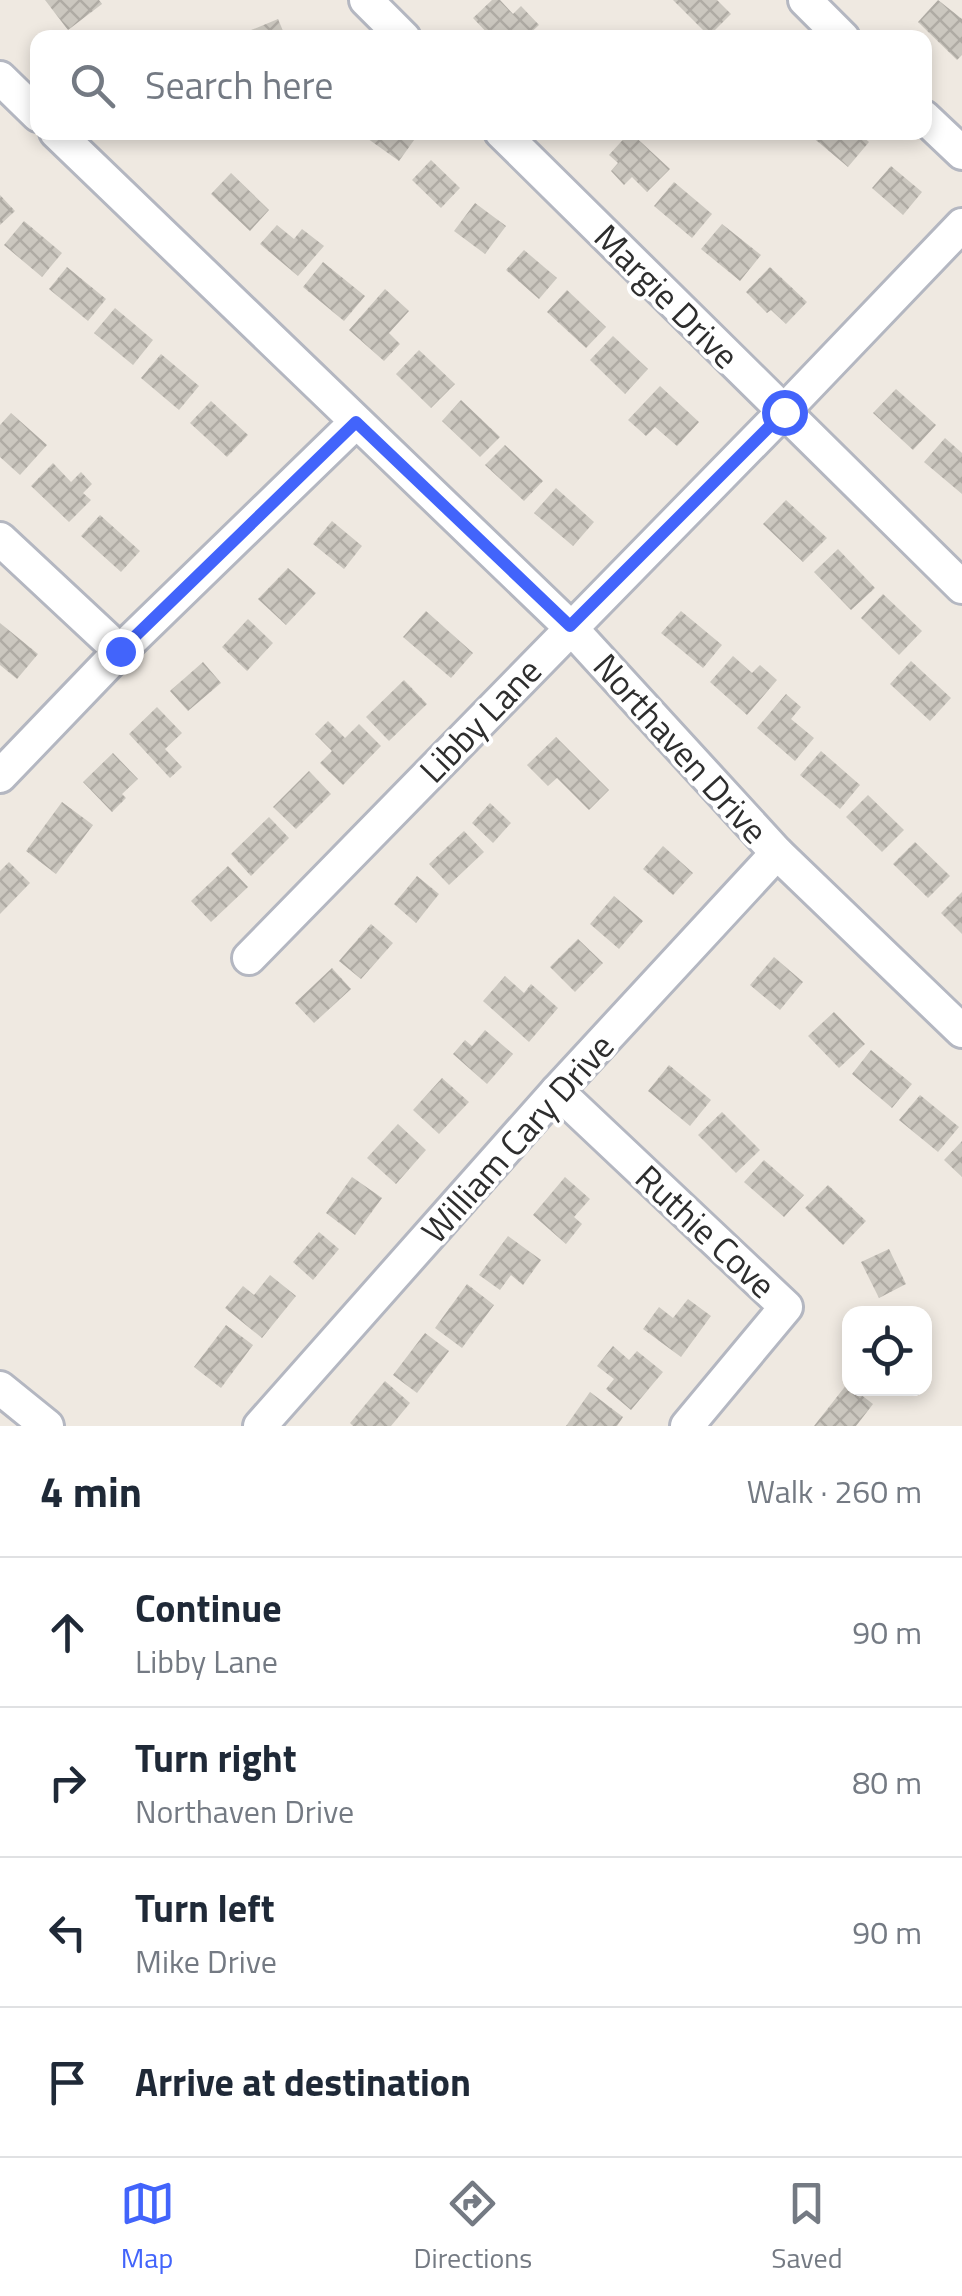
<!DOCTYPE html>
<meta charset="utf-8">
<style>
:root{--surface:#fff;--page:#f6f6f7;--text:#1f2937;--muted:#747a83;--line:#e0e1e3;--accent:#4264fb}
body{margin:0;font-family:"Titillium Web",sans-serif;background:var(--page);color:var(--text)}
.controls{position:absolute;right:30px;bottom:30px;display:grid;overflow:hidden;border-radius:20px;box-shadow:0 5px 15px #0003}
.controls button{width:90px;height:90px;display:grid;place-items:center;padding:0;border:0;border-bottom:2px solid var(--line);background:var(--surface);color:var(--text);font:50px sans-serif}
.stop{position:absolute;width:30px;height:30px;margin:-22px;border:8px solid #4264fb;border-radius:50%;background:#fff}
.stop.end{background:#4264fb;border-color:#fff;box-shadow:0 2px 10px #0008}
.list{margin:0;padding:0;list-style:none}
h2{display:flex;justify-content:space-between;align-items:center;height:130px;margin:0;padding:0 40px;font-size:42px}
h2 small{font-size:32px;font-weight:400;color:var(--muted)}
.list li{display:grid;grid-template-columns:65px 1fr auto;gap:30px;align-items:center;box-sizing:border-box;height:150px;padding:0 40px;border-top:2px solid var(--line)}
.list b{display:block;font-size:38px;white-space:nowrap}
.list p{margin:0;font-size:32px;white-space:nowrap;color:var(--muted)}
.list em{font-size:32px;font-style:normal;color:var(--muted)}
.icon{flex:none;width:55px;height:55px;fill:none;stroke:currentColor;stroke-width:2;stroke-linecap:round;stroke-linejoin:round}
.map{position:relative;flex:none;width:962px;height:1426px;overflow:hidden}
.search{position:absolute;background:var(--surface);box-shadow:0 5px 15px #0003;left:30px;right:30px;top:30px;height:110px;display:flex;align-items:center;gap:25px;box-sizing:border-box;padding:0 35px;border-radius:20px;color:var(--muted);font-size:38px}
.sheet{height:730px;background:var(--surface)}
nav{display:flex;justify-content:space-around;align-items:center;box-sizing:border-box;height:140px;border-top:2px solid var(--line);background:var(--surface);font-size:28px;color:var(--muted)}
nav a{display:grid;justify-items:center;gap:5px}
nav .on{color:var(--accent)}
.map>svg:first-child{display:block}
</style>
<div class="map">
<svg width="962" height="1426" viewBox="0 0 962 1426">
<defs>
<pattern id="building-cross-hatch" width="8" height="8" patternUnits="userSpaceOnUse" patternTransform="scale(2.5)"><rect width="8" height="8" fill="#cbc7bf"/><path d="M0 0l8 8M0 8l8-8" fill="none" stroke="#afaba4"/></pattern>
</defs>
<rect width="100%" height="100%" fill="#efe9e1"/>
<!-- building -->
<g fill="url(#building-cross-hatch)">
<path d="M45,0H99L102,4L68,30Z"/>
<path d="M492,0H500L513,14L521,6L539,25L525,38H492L473,18Z"/>
<path d="M673,0H717L731,14L709,36Z"/>
<path d="M938,0L962,19V55L957,60L918,22Z"/>
<path d="M278,19L286,38H252L249,31Z"/>
<path d="M367,132H412L417,136L399,161L364,136Z"/>
<path d="M630,132L670,169L647,192L632,177L624,185L611,171L618,163L609,155Z"/>
<path d="M814,132H857L869,142L848,167L811,136Z"/>
<path d="M431,160L460,188L441,208L412,180Z"/>
<path d="M891,166L922,192L903,215L872,188Z"/>
<path d="M231,173L269,210L250,231L211,194Z"/>
<path d="M674,182L712,214L692,238L654,206Z"/>
<path d="M0,195L15,211L0,225Z"/>
<path d="M475,203L506,226L485,254L454,231Z"/>
<path d="M24,221L62,253L42,277L4,245Z"/>
<path d="M722,224L761,255L740,281L701,249Z"/>
<path d="M277,225L294,239L302,229L324,246L298,276L260,244Z"/>
<path d="M524,250L557,278L539,299L506,270Z"/>
<path d="M323,262L365,296L344,321L303,287Z"/>
<path d="M67,267L106,299L88,321L49,289Z"/>
<path d="M770,267L807,302L786,324L771,310L767,313L746,292Z"/>
<path d="M385,289L409,311L389,333L400,344L384,361L349,330Z"/>
<path d="M567,290L606,327L586,348L547,312Z"/>
<path d="M115,308L153,340L133,365L94,333Z"/>
<path d="M613,336L648,369L625,394L590,360Z"/>
<path d="M419,350L455,384L431,408L396,374Z"/>
<path d="M161,354L199,386L179,410L141,378Z"/>
<path d="M660,386L699,422L677,446L655,427L646,436L628,420Z"/>
<path d="M896,389L936,425L913,450L873,413Z"/>
<path d="M461,400L500,437L480,457L442,421Z"/>
<path d="M211,401L248,435L227,457L190,423Z"/>
<path d="M11,413L47,445L20,475L0,457V425Z"/>
<path d="M945,438L962,453V494L924,462Z"/>
<path d="M505,445L543,481L524,501L485,465Z"/>
<path d="M53,463L71,482L81,472L92,484L83,493L91,500L69,522L31,486Z"/>
<path d="M556,488L594,522L573,546L534,513Z"/>
<path d="M786,500L827,538L803,562L763,524Z"/>
<path d="M100,515L140,551L121,572L81,536Z"/>
<path d="M332,521L362,546L344,569L313,544Z"/>
<path d="M838,549L875,588L851,610L814,572Z"/>
<path d="M288,568L316,593L286,625L258,599Z"/>
<path d="M883,594L922,631L899,655L861,618Z"/>
<path d="M426,611L473,653L451,678L403,637Z"/>
<path d="M681,611L722,645L703,668L661,633Z"/>
<path d="M248,619L273,643L247,671L222,647Z"/>
<path d="M0,623L38,654L17,679L0,665Z"/>
<path d="M733,656L752,673L760,665L777,680L747,715L710,682Z"/>
<path d="M911,661L951,698L930,721L890,684Z"/>
<path d="M203,662L221,683L188,711L170,691Z"/>
<path d="M404,680L427,704L389,741L366,717Z"/>
<path d="M786,694L801,707L791,719L814,738L795,761L757,728Z"/>
<path d="M157,707L182,733L165,749L182,767L170,778L129,734Z"/>
<path d="M328,721L345,738L359,724L381,746L343,785L320,763L332,751L315,734Z"/>
<path d="M556,737L609,790L589,810L557,778L548,786L527,765Z"/>
<path d="M821,751L860,785L840,809L800,775Z"/>
<path d="M113,753L138,779L122,794L126,798L112,812L83,782Z"/>
<path d="M309,771L331,794L296,829L273,807Z"/>
<path d="M868,795L904,830L882,852L846,817Z"/>
<path d="M62,802L93,825L56,874L26,851Z"/>
<path d="M490,803L511,823L493,843L472,823Z"/>
<path d="M269,817L289,838L251,876L231,854Z"/>
<path d="M464,831L484,852L449,885L429,864Z"/>
<path d="M915,842L950,876L928,898L893,864Z"/>
<path d="M663,846L693,873L673,895L643,869Z"/>
<path d="M9,862L30,883L0,914V871Z"/>
<path d="M228,866L248,887L211,922L191,901Z"/>
<path d="M417,876L439,894L416,923L394,904Z"/>
<path d="M962,892V934L941,913Z"/>
<path d="M614,896L643,921L619,949L590,924Z"/>
<path d="M371,924L393,943L361,979L339,961Z"/>
<path d="M578,939L603,963L575,992L550,967Z"/>
<path d="M774,957L803,982L780,1010L750,985Z"/>
<path d="M332,968L351,989L314,1023L295,1003Z"/>
<path d="M505,976L524,993L531,984L558,1008L529,1042L483,1001Z"/>
<path d="M834,1012L865,1044L839,1068L808,1036Z"/>
<path d="M485,1030L513,1054L487,1084L453,1054L465,1040L472,1046Z"/>
<path d="M871,1050L912,1084L892,1108L852,1074Z"/>
<path d="M669,1065L711,1100L690,1126L648,1091Z"/>
<path d="M442,1078L469,1102L439,1134L413,1110Z"/>
<path d="M920,1095L959,1127L938,1152L899,1120Z"/>
<path d="M722,1112L760,1150L736,1173L698,1135Z"/>
<path d="M398,1124L426,1150L396,1184L367,1158Z"/>
<path d="M962,1141V1177L944,1160Z"/>
<path d="M764,1160L804,1195L784,1217L744,1182Z"/>
<path d="M352,1177L382,1198L355,1235L326,1213Z"/>
<path d="M565,1177L590,1199L574,1217L582,1224L566,1244L533,1215Z"/>
<path d="M828,1185L866,1221L843,1245L805,1208Z"/>
<path d="M319,1232L339,1249L313,1280L293,1262Z"/>
<path d="M508,1236L541,1260L523,1285L511,1275L500,1290L479,1275Z"/>
<path d="M889,1249L906,1284L879,1298L861,1262Z"/>
<path d="M270,1275L296,1296L262,1338L225,1308L243,1286L254,1295Z"/>
<path d="M467,1284L494,1305L462,1348L435,1328Z"/>
<path d="M688,1299L711,1316L681,1357L643,1329L659,1307L673,1318Z"/>
<path d="M226,1325L253,1345L221,1388L194,1367Z"/>
<path d="M425,1333L449,1351L417,1393L393,1375Z"/>
<path d="M613,1346L629,1360L637,1351L663,1372L631,1410L606,1389L614,1379L597,1366Z"/>
<path d="M385,1381L410,1403L391,1426H353L350,1423Z"/>
<path d="M847,1384L873,1404L856,1426H814Z"/>
<path d="M590,1392L623,1417L617,1426H566Z"/>
</g>
<g fill="none" stroke-linecap="round" stroke-linejoin="round">
<!-- minor casing -->
<g stroke="#b4b7c1" stroke-width="38">
<g id="minor">
<path d="M366,0L404,38"/>
<path d="M805,0L843,38"/>
<path d="M0,78L38,115"/>
<path d="M924,117L962,153"/>
<path d="M56,132L570,627L777,853L962,1031"/>
<path d="M501,132L962,587"/>
<path d="M0,539L120,651"/>
<path d="M0,776L120,651L356,422"/>
<path d="M249,958L784,411L962,225"/>
<path d="M557,1091L786,1307L687,1426"/>
<path d="M0,1388L47,1426"/>
<path d="M260,1426L557,1091L777,853"/>
</g>
</g>
<!-- minor -->
<use href="#minor" stroke="#fff" stroke-width="32"/>
</g>
<g fill="none" stroke-linecap="round" stroke-linejoin="round">
<!-- route -->
<path stroke="#4264fb" stroke-width="12" d="M120,651L356,422L570,626L784,412"/>
</g>
<g text-anchor="middle" dominant-baseline="central" stroke-width="8" stroke-linejoin="round" paint-order="stroke">
<!-- street labels -->
<g font-size="35" fill="#2e2e2e" stroke="#fff">
<text transform="translate(667 296) rotate(45)">Margie Drive</text>
<text transform="translate(480 720) rotate(-46)">Libby Lane</text>
<text transform="translate(681 748) rotate(48)">Northaven Drive</text>
<text transform="translate(517 1138) rotate(-48)">William Cary Drive</text>
<text transform="translate(706 1231) rotate(43)">Ruthie Cove</text>
</g>
</g>
</svg>
<div class="controls">
<button><svg class="icon" aria-label="locate" viewBox="0 0 24 24"><circle cx="12" cy="12" r="6"/><path d="M12 2v4M12 18v4M2 12h4M18 12h4"/></svg></button>
</div>
<div class="stop" style="left:784px;top:412px"></div>
<div class="stop end" style="left:120px;top:651px"></div>
<div class="search"><svg class="icon" aria-label="search" viewBox="0 0 24 24"><circle cx="10" cy="10" r="6"/><path d="M15 15l6 6"/></svg>Search here</div>
</div>
<section class="sheet">
<h2>4 min<small>Walk · 260 m</small></h2>
<ul class="list">
<li><svg class="icon" aria-label="ahead" viewBox="0 0 24 24"><path d="M12 20V5M6 11l6-6 6 6"/></svg><div><b>Continue</b><p>Libby Lane</p></div><em>90 m</em></li>
<li><svg class="icon" aria-label="right" viewBox="0 0 24 24"><path d="M7 20v-9h11M14 6l5 5-5 5"/></svg><div><b>Turn right</b><p>Northaven Drive</p></div><em>80 m</em></li>
<li><svg class="icon" aria-label="left" viewBox="0 0 24 24"><path d="M17 20v-9H6M10 6l-5 5 5 5"/></svg><div><b>Turn left</b><p>Mike Drive</p></div><em>90 m</em></li>
<li><svg class="icon" aria-label="arrive" viewBox="0 0 24 24"><path d="M6 21V4h12l-3 4 3 4H6"/></svg><div><b>Arrive at destination</b></div></li>
</ul>
</section>
<nav>
<a class="on"><svg class="icon" aria-label="map" viewBox="0 0 24 24"><path d="M3 6l6-2 6 2 6-2v14l-6 2-6-2-6 2zM9 4v14M15 6v14"/></svg>Map</a>
<a><svg class="icon" aria-label="directions" viewBox="0 0 24 24"><path d="M12 3l9 9-9 9-9-9zM9 14v-3h6M13 9l2 2-2 2"/></svg>Directions</a>
<a><svg class="icon" aria-label="saved" viewBox="0 0 24 24"><path d="M7 4h10v16l-5-4-5 4z"/></svg>Saved</a>
</nav>
